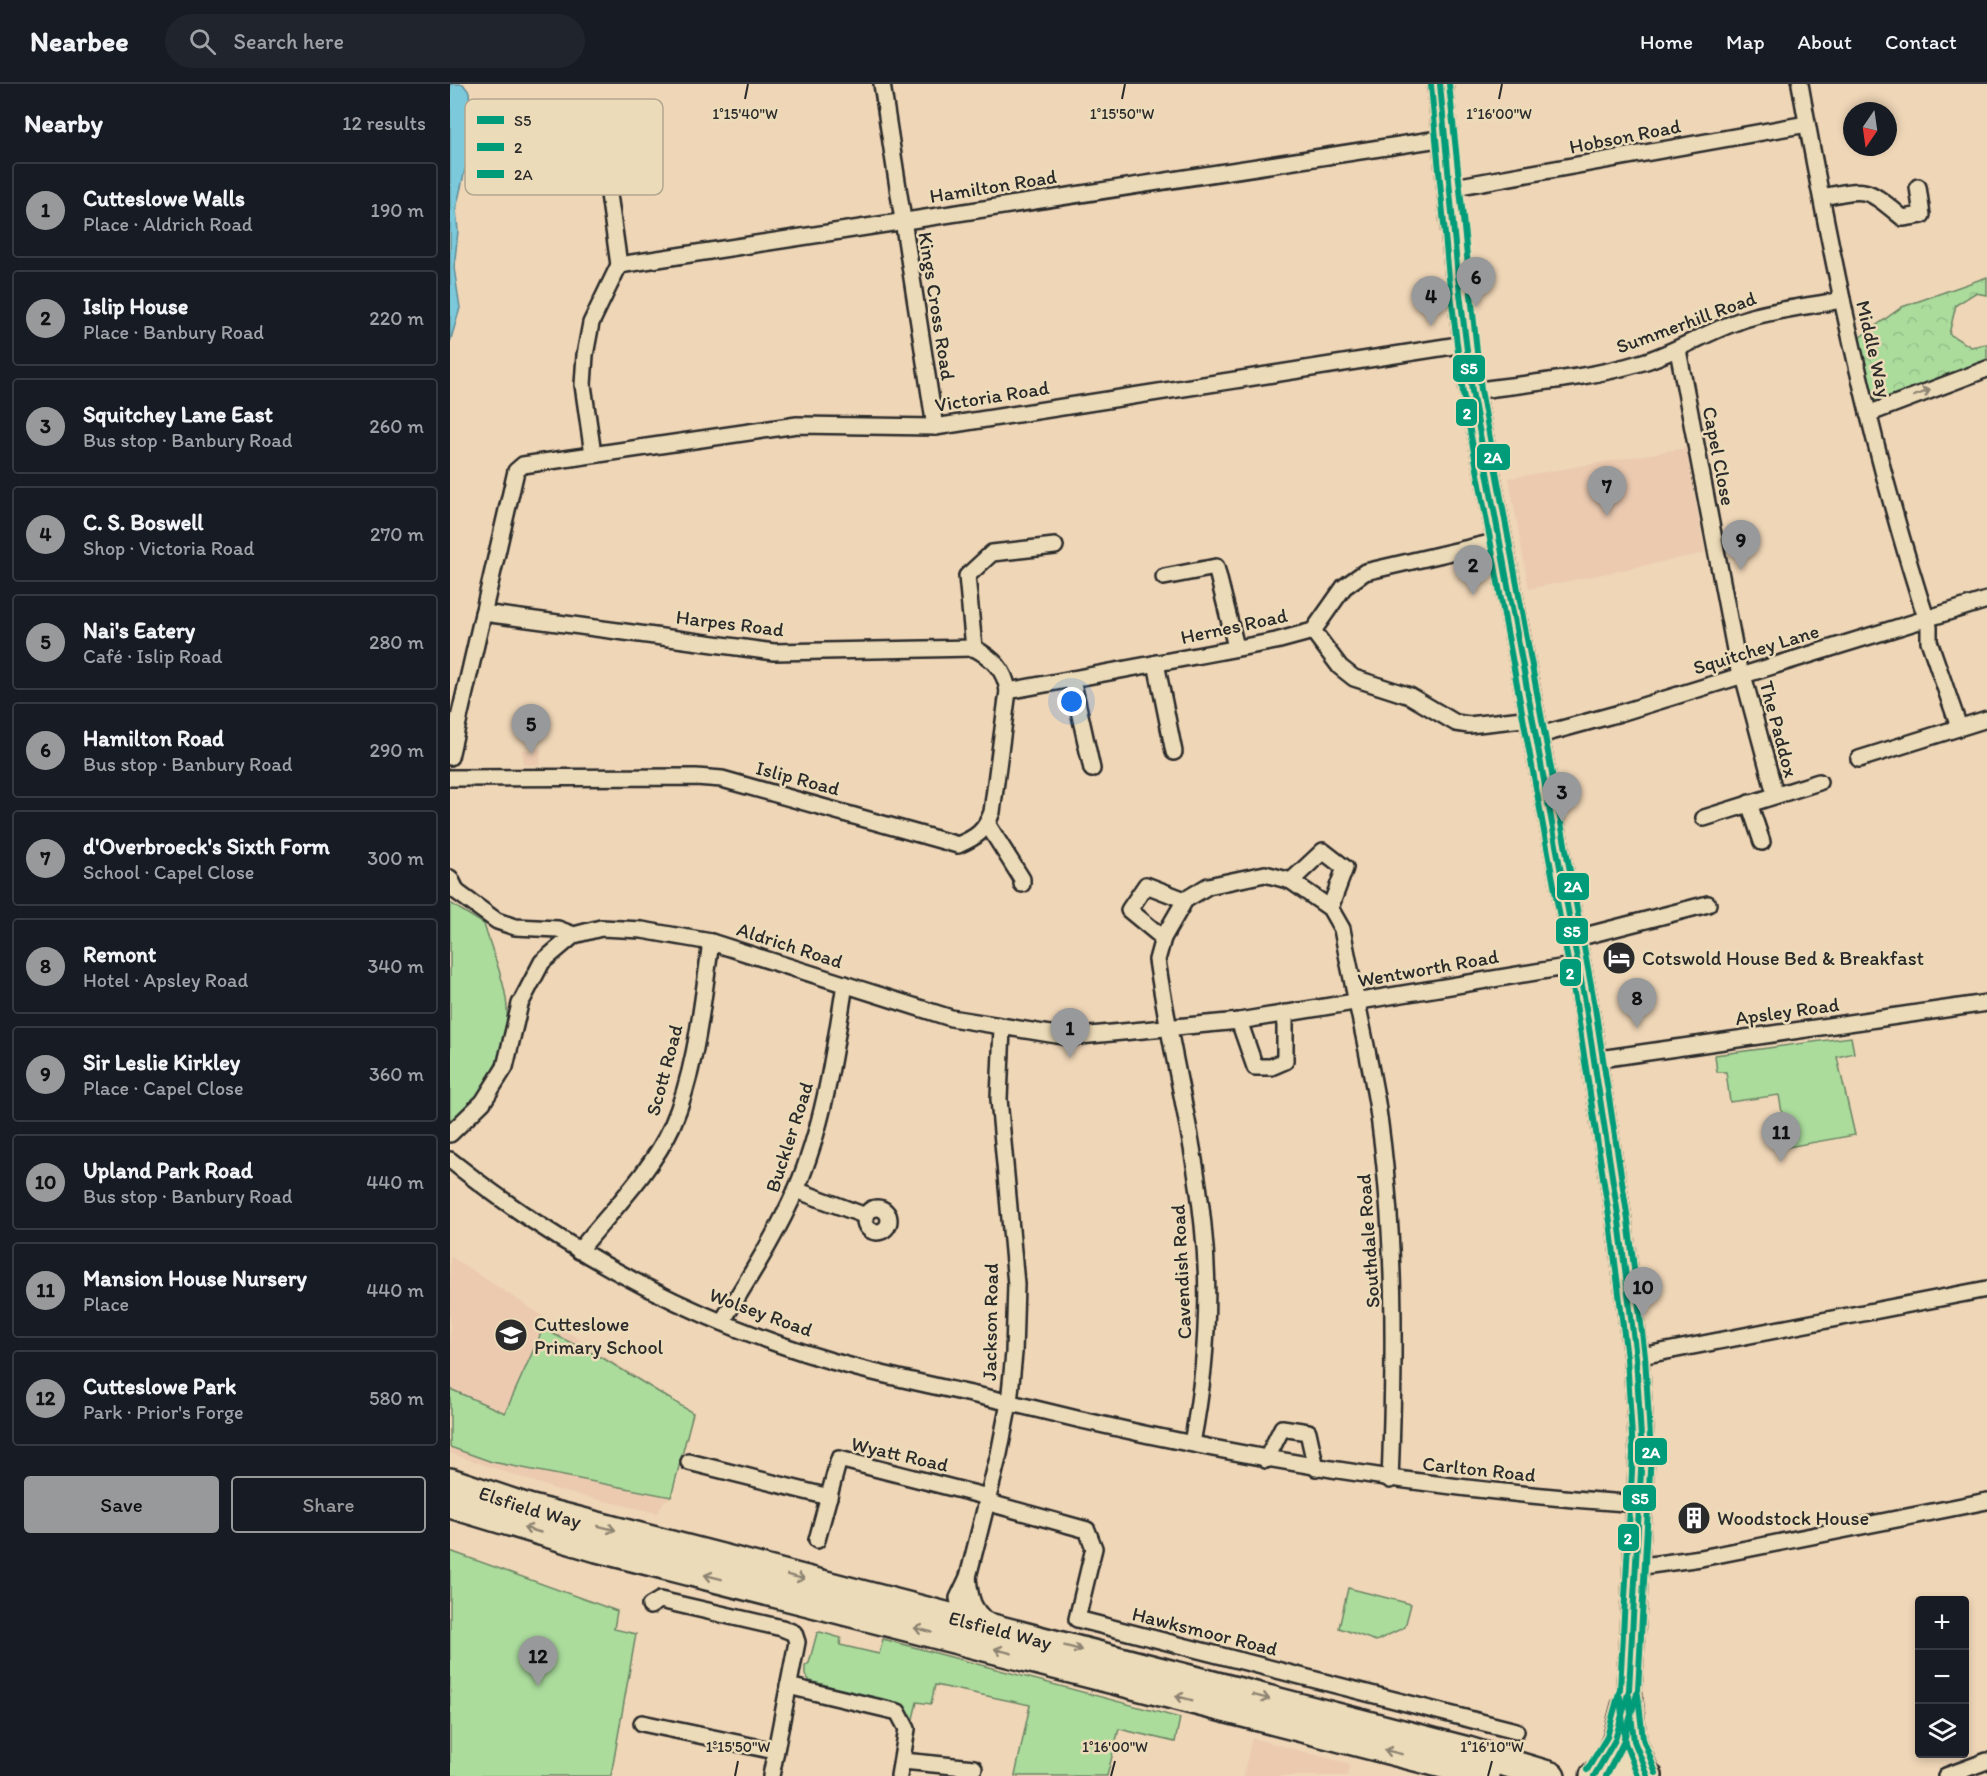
<!DOCTYPE html>
<meta charset="utf-8">
<style>
:root{--surface:#171b24;--page:#20242c;--text:#f1f3f6;--muted:#9ea1a6;--line:#363941;--accent:#98999b}
body{margin:0;font-family:Itim,sans-serif;background:var(--page);color:var(--text)}
.controls{position:absolute;right:18px;bottom:18px;display:grid;overflow:hidden;border-radius:6px;box-shadow:0 3px 9px #0003}
.controls button{width:54px;height:54px;display:grid;place-items:center;padding:0;border:0;border-bottom:2px solid var(--line);background:var(--surface);color:var(--text);font:30px sans-serif}
.compass{position:absolute;left:1393px;top:18px;width:54px;height:54px;border-radius:50%;background:var(--surface);box-shadow:0 3px 9px #0003;rotate:193deg}
.you{position:absolute;left:622px;top:618px;width:21px;height:21px;margin:-15px;border:4px solid #fff;border-radius:50%;background:#1a73e8;box-shadow:0 0 0 9px #1a73e833}
.badge{display:grid;place-items:center;width:39px;height:39px;border-radius:50%;background:var(--accent);color:#111;font-size:20px;font-weight:700}
.pin{position:absolute;translate:-50% -50px;filter:drop-shadow(0 2px 3px #0008)}
.pin::after{content:'';position:absolute;top:32px;width:21px;height:18px;background:inherit;clip-path:polygon(0 0,100% 0,50% 100%)}
.list{margin:0;padding:0;list-style:none}
h2{display:flex;justify-content:space-between;align-items:center;height:78px;margin:0;padding:0 24px;font-size:26px}
h2 small{font-size:20px;font-weight:400;color:var(--muted)}
.list li{display:grid;grid-template-columns:39px 1fr auto;gap:18px;align-items:center;box-sizing:border-box;height:96px;margin:0 12px 12px;padding:0 12px;border:2px solid var(--line);border-radius:6px}
.list b{display:block;font-size:22px;white-space:nowrap}
.list p{margin:0;font-size:20px;white-space:nowrap;color:var(--muted)}
.list em{font-size:20px;font-style:normal;color:var(--muted)}
.actions{display:flex;gap:12px;padding:18px 24px}
.actions a{flex:1;padding:14px 0;border:2px solid var(--accent);border-radius:6px;text-align:center;font-size:21px;color:var(--accent)}
.actions .main{background:var(--accent);color:#111}
.icon{flex:none;width:33px;height:33px;fill:none;stroke:currentColor;stroke-width:2;stroke-linecap:round;stroke-linejoin:round}
.map{position:relative;flex:none;width:1537px;height:1692px;overflow:hidden}
header{display:flex;align-items:center;gap:36px;box-sizing:border-box;height:84px;padding:0 30px;background:var(--surface);border-bottom:2px solid var(--line)}
header strong{font-size:28px}
nav{display:flex;gap:33px;margin-inline-start:auto;font-size:21px}
.search{width:420px;height:54px;background:var(--page);display:flex;align-items:center;gap:15px;box-sizing:border-box;padding:0 21px;border-radius:33px;color:var(--muted);font-size:22px}
main{display:flex}
aside{flex:1;background:var(--surface)}
.map>svg:first-child{display:block}
</style>
<header>
<strong>Nearbee</strong>
<div class="search"><svg class="icon" aria-label="search" viewBox="0 0 24 24"><circle cx="10" cy="10" r="6"/><path d="M15 15l6 6"/></svg>Search here</div>
<nav><a>Home</a><a>Map</a><a>About</a><a>Contact</a></nav>
</header>
<main>
<aside>
<h2>Nearby<small>12 results</small></h2>
<ul class="list">
<li><span class="badge">1</span><div><b>Cutteslowe Walls</b><p>Place · Aldrich Road</p></div><em>190 m</em></li>
<li><span class="badge">2</span><div><b>Islip House</b><p>Place · Banbury Road</p></div><em>220 m</em></li>
<li><span class="badge">3</span><div><b>Squitchey Lane East</b><p>Bus stop · Banbury Road</p></div><em>260 m</em></li>
<li><span class="badge">4</span><div><b>C. S. Boswell</b><p>Shop · Victoria Road</p></div><em>270 m</em></li>
<li><span class="badge">5</span><div><b>Nai's Eatery</b><p>Café · Islip Road</p></div><em>280 m</em></li>
<li><span class="badge">6</span><div><b>Hamilton Road</b><p>Bus stop · Banbury Road</p></div><em>290 m</em></li>
<li><span class="badge">7</span><div><b>d'Overbroeck's Sixth Form</b><p>School · Capel Close</p></div><em>300 m</em></li>
<li><span class="badge">8</span><div><b>Remont</b><p>Hotel · Apsley Road</p></div><em>340 m</em></li>
<li><span class="badge">9</span><div><b>Sir Leslie Kirkley</b><p>Place · Capel Close</p></div><em>360 m</em></li>
<li><span class="badge">10</span><div><b>Upland Park Road</b><p>Bus stop · Banbury Road</p></div><em>440 m</em></li>
<li><span class="badge">11</span><div><b>Mansion House Nursery</b><p>Place</p></div><em>440 m</em></li>
<li><span class="badge">12</span><div><b>Cutteslowe Park</b><p>Park · Prior's Forge</p></div><em>580 m</em></li>
</ul>
<div class="actions"><a class="main">Save</a><a>Share</a></div>
</aside>
<div class="map">
<svg width="1537" height="1692" viewBox="0 0 1537 1692">
<defs>
<pattern id="forest-crowns" width="20" height="18" patternUnits="userSpaceOnUse" patternTransform="scale(1.5)"><rect width="20" height="18" fill="#abdc9c"/><path d="M2 6a3 3 0 1 1 6 0M12 15a3 3 0 1 1 6 0" fill="none" stroke="#93bd87"/></pattern>
</defs>
<rect width="100%" height="100%" fill="#efd6b7"/>
<filter id="ink" filterUnits="userSpaceOnUse"><feTurbulence type="fractalNoise" baseFrequency=".0167" numOctaves="2"/><feDisplacementMap in="SourceGraphic" scale="12" xChannelSelector="R" yChannelSelector="G"/><feConvolveMatrix kernelMatrix="1 2 1 2 8 2 1 2 1" color-interpolation-filters="sRGB"/></filter>
<g filter="url(#ink)">
<!-- built -->
<g fill="#ebcab0">
<path d="M1236,364L1255,469L1079,505L1059,394Z"/>
<path d="M91,665L90,681H74L72,666Z"/>
<path d="M0,1172L243,1329L221,1413L213,1418L208,1429L111,1407L0,1369Z"/>
<path d="M802,1654L900,1680L897,1692H793Z"/>
</g>
<!-- green -->
<g fill="#abdc9c" stroke="#6b8464" stroke-width="1.5">
<path d="M0,819L34,840C42,869 59,904 57,934C54,978 32,1012 0,1040Z"/>
<path d="M1401,953L1404,969L1387,973L1405,1051L1338,1063L1329,1011L1280,1018L1276,988H1267L1265,971Z"/>
<path d="M93,1245L156,1276L243,1329L221,1413L42,1378L0,1363V1305L55,1329Z"/>
<path d="M0,1467L167,1527L164,1545L186,1550L161,1692H0Z"/>
<path d="M898,1504L961,1520L955,1543L926,1557L889,1544Z"/>
<path d="M370,1548L391,1554L390,1561L429,1570L433,1555L730,1634L725,1658L669,1645L657,1692H565L580,1621L485,1601L481,1620L467,1618L462,1639L446,1620L360,1597L355,1591V1582L359,1579L367,1549Z"/>
</g>
<!-- forest -->
<path fill="url(#forest-crowns)" stroke="#6b8464" stroke-width="1.5" d="M1537,193V211L1525,209L1506,221L1499,250L1521,263L1537,260V281L1421,323L1406,256L1452,223Z"/>
<!-- water -->
<path fill="#7cc9db" stroke="#5c8a95" stroke-width="1.5" d="M0,0H13L19,8L21,33L18,73L6,125L8,147L4,184L10,224L0,258Z"/>
<g fill="none" stroke-linecap="round" stroke-linejoin="round">
<!-- street casing -->
<g stroke="#2b2b2b" stroke-width="20">
<g id="street">
<path d="M432,0L485,343"/>
<path d="M1350,0C1383,184 1421,366 1479,543V557L1509,643"/>
<path d="M999,104L1357,40"/>
<path d="M1372,113C1419,104 1415,103 1453,134L1472,131L1468,103"/>
<path d="M169,181L995,54"/>
<path d="M1228,266L1290,592"/>
<path d="M1022,307C1079,299 1138,295 1193,278C1229,267 1261,245 1298,234C1328,225 1361,222 1392,216"/>
<path d="M1418,330L1537,285"/>
<path d="M143,370L133,301L135,271L141,239L169,181L158,103"/>
<path d="M714,493L766,483L786,563"/>
<path d="M33,529L324,568L524,564"/>
<path d="M863,547L890,583L904,594L960,612L1006,639L1019,641L1082,634"/>
<path d="M524,564C542,574 555,585 558,607L826,557L863,547L894,503L915,488L1049,457"/>
<path d="M524,564L517,492L542,469L605,462"/>
<path d="M706,579L724,668"/>
<path d="M1293,591L1325,710"/>
<path d="M622,595L642,685"/>
<path d="M1086,652L1170,629L1537,516"/>
<path d="M0,673L66,387L73,381L347,341L485,343L1015,260"/>
<path d="M1409,675L1537,635"/>
<path d="M0,694L246,693L272,695L508,761C527,753 535,747 542,728L558,607"/>
<path d="M1299,719L1312,758"/>
<path d="M1254,734L1369,698"/>
<path d="M538,741L572,795V800"/>
<path d="M0,794L7,808L47,837L65,843L108,845L124,851L151,844L192,846L261,858L501,934L619,953L789,937L1128,881"/>
<path d="M841,797L873,767L895,784L880,824"/>
<path d="M713,854L679,826L696,801L735,816"/>
<path d="M1123,855L1258,820"/>
<path d="M789,937L805,983H821L835,977V929"/>
<path d="M1143,976L1537,919"/>
<path d="M0,1050L33,1018L55,983L70,920L92,878L124,851"/>
<path d="M0,1076C120,1172 258,1245 407,1284C458,1297 510,1307 561,1319C768,1371 976,1406 1189,1420"/>
<path d="M346,1106L416,1132"/>
<circle cx="427" cy="1136" r="12"/>
<path d="M129,1167C160,1128 201,1088 222,1042C247,984 252,919 261,858"/>
<path d="M272,1238C298,1195 326,1152 346,1106C374,1041 384,970 395,900"/>
<path d="M1186,1273L1537,1205"/>
<path d="M742,1359C756,1287 761,1214 753,1141C744,1052 720,965 707,876L713,854L735,816L758,802L815,790L841,797L880,824L892,845C903,903 917,961 927,1019C946,1145 945,1270 940,1396"/>
<path d="M816,1376L832,1344L858,1348L866,1384"/>
<path d="M239,1378L379,1413"/>
<path d="M536,1418L637,1446L644,1464L627,1535L1066,1647"/>
<path d="M367,1456L389,1375L538,1413"/>
<path d="M1186,1483L1251,1474L1537,1417"/>
<path d="M518,1493C520,1515 522,1525 539,1539"/>
<path d="M200,1522L210,1516L332,1544L344,1549L347,1558L321,1692"/>
<path d="M513,1541L508,1514L518,1493L549,1370L559,1319L564,1269L566,1200L549,1015L552,944"/>
<path d="M338,1602L448,1628L457,1645L449,1692"/>
<path d="M192,1639L325,1667"/>
<path d="M453,1677L524,1684"/>
<path d="M1496,1692L1537,1677"/>
</g>
</g>
<!-- primary casing -->
<g stroke="#2b2b2b" stroke-width="28">
<g id="primary">
<path d="M990,0L1008,193L1022,307L1135,918L1169,1137L1186,1273L1192,1369L1179,1606L1184,1657L1198,1692"/>
<path d="M1151,1684L1165,1656L1174,1622"/>
</g>
</g>
<!-- highway casing -->
<g stroke="#2b2b2b" stroke-width="32">
<g id="highway">
<path id="s1" d="M0,1398L78,1424L1018,1667L1101,1692"/>
<path d="M0,1420L147,1464L1036,1691"/>
<path d="M1144,1692C1159,1676 1180,1681 1198,1692"/>
</g>
</g>
<!-- street -->
<use href="#street" stroke="#ecdbb8" stroke-width="15"/>
<!-- primary -->
<use href="#primary" stroke="#ecdbb8" stroke-width="24"/>
<!-- highway -->
<use href="#highway" stroke="#ecdbb8" stroke-width="27"/>
<!-- bus-1 casing -->
<g stroke="#ecdbb8" stroke-width="10">
<g id="bus-1">
<path d="M990,0L1008,193L1022,307L1135,918L1169,1137L1186,1273L1192,1369L1179,1606L1165,1656L1144,1692"/>
<path d="M1179,1612L1184,1657L1198,1692"/>
</g>
</g>
<!-- bus-2 casing -->
<g stroke="#ecdbb8" stroke-width="10">
<g id="bus-2">
<path d="M981,1L999,194L1013,309L1126,920L1160,1138L1177,1274L1183,1369L1170,1605L1157,1653L1137,1686"/>
<path d="M1170,1613L1175,1659L1188,1692"/>
</g>
</g>
<!-- bus-3 casing -->
<g stroke="#ecdbb8" stroke-width="10">
<g id="bus-3">
<path d="M999,0L1031,306L1144,917L1178,1136L1195,1272L1201,1369L1188,1606L1173,1659L1156,1692"/>
<path d="M1188,1611L1193,1655L1206,1689"/>
</g>
</g>
<!-- bus-1 -->
<use href="#bus-1" stroke="#009b79" stroke-width="6"/>
<!-- bus-2 -->
<use href="#bus-2" stroke="#009b79" stroke-width="6"/>
<!-- bus-3 -->
<use href="#bus-3" stroke="#009b79" stroke-width="6"/>
</g>
<!-- one-way arrows -->
<defs><path id="oneway-shaft" d="M-6 0H5M1.5-3L5.5 0L1.5 3" fill="none" stroke-width="1.6" stroke-linecap="round" stroke-linejoin="round" transform="scale(1.5)"/></defs>
<g stroke="#8c8372">
<use href="#oneway-shaft" transform="translate(1472 309) rotate(-20)"/>
<use href="#oneway-shaft" transform="translate(157 1444) rotate(14)"/>
<use href="#oneway-shaft" transform="translate(82 1446) rotate(-164)"/>
<use href="#oneway-shaft" transform="translate(263 1493) rotate(-166)"/>
<use href="#oneway-shaft" transform="translate(346 1493) rotate(14)"/>
<use href="#oneway-shaft" transform="translate(473 1546) rotate(-166)"/>
<use href="#oneway-shaft" transform="translate(623 1564) rotate(15)"/>
<use href="#oneway-shaft" transform="translate(553 1567) rotate(-165)"/>
<use href="#oneway-shaft" transform="translate(811 1613) rotate(15)"/>
<use href="#oneway-shaft" transform="translate(734 1614) rotate(-165)"/>
<use href="#oneway-shaft" transform="translate(943 1668) rotate(-166)"/>
</g>
</g>
<!-- ticks -->
<path fill="none" stroke="#2b2b2b" stroke-width="2" d="M295,15L298,0M672,15L675,0M1049,15L1052,0M285,1692L288,1677M661,1692L665,1677M1038,1692L1042,1677"/>
<!-- icons -->
<defs>
<g id="hotel-disc" transform="scale(1.725)"><circle r="9.5" fill="#2b2b2b" stroke="#ecdbb8"/><path d="M-6-4.5h1.5V1H6V5H4.5V3h-9V5H-6ZM-4 0a1.8 1.8 0 1 1 3.6 0ZM.5 0V-2.5h3Q6-2.5 6 0Z" fill="#fff"/></g>
<g id="school-disc" transform="scale(1.725)"><circle r="9.5" fill="#2b2b2b" stroke="#ecdbb8"/><path d="M0-5L7-2L0 1L-7-2ZM-4 1L0 2.5L4 1V4Q0 6-4 4Z" fill="#fff"/></g>
<g id="building-disc" transform="scale(1.725)"><circle r="9.5" fill="#2b2b2b" stroke="#ecdbb8"/><path d="M-4-6H4V6H1V3H-1V6H-4ZM-2.5-4.3h1.7v1.8h-1.7ZM.8-4.3h1.7v1.8H.8ZM-2.5-1h1.7V.8h-1.7ZM.8-1h1.7V.8H.8Z" fill="#fff"/></g>
</defs>
<g fill-rule="evenodd">
<use href="#hotel-disc" x="1169" y="874"/>
<use href="#school-disc" x="61" y="1251"/>
<use href="#building-disc" x="1244" y="1434"/>
</g>
<g text-anchor="middle" dominant-baseline="central" stroke-width="5" stroke-linejoin="round" paint-order="stroke">
<!-- street labels -->
<g font-size="20" fill="#2b2b2b" stroke="#ecdbb8">
<text transform="translate(1175 52) rotate(-11)">Hobson Road</text>
<text transform="translate(543 102) rotate(-9)">Hamilton Road</text>
<text transform="translate(487 222) rotate(81)">Kings Cross Road</text>
<text transform="translate(1236 238) rotate(-20)">Summerhill Road</text>
<text transform="translate(1424 265) rotate(77)">Middle Way</text>
<text transform="translate(542 312) rotate(-9)">Victoria Road</text>
<text transform="translate(1269 372) rotate(79)">Capel Close</text>
<text transform="translate(280 539) rotate(7)">Harpes Road</text>
<text transform="translate(784 542) rotate(-12)">Hernes Road</text>
<text transform="translate(1306 565) rotate(-17)">Squitchey Lane</text>
<text transform="translate(1329 645) rotate(75)">The Paddox</text>
<text transform="translate(348 694) rotate(15)">Islip Road</text>
<text transform="translate(340 861) rotate(18)">Aldrich Road</text>
<text transform="translate(978 884) rotate(-10)">Wentworth Road</text>
<text transform="translate(1337 927) rotate(-8)">Apsley Road</text>
<text transform="translate(214 986) rotate(-75)">Scott Road</text>
<text transform="translate(339 1053) rotate(-72)">Buckler Road</text>
<text transform="translate(918 1157) rotate(-94)">Southdale Road</text>
<text transform="translate(731 1188) rotate(-93)">Cavendish Road</text>
<text transform="translate(311 1228) rotate(20)">Wolsey Road</text>
<text transform="translate(540 1238) rotate(-89)">Jackson Road</text>
<text transform="translate(450 1370) rotate(13)">Wyatt Road</text>
<text transform="translate(1029 1385) rotate(6)">Carlton Road</text>
<text stroke="none"><textPath href="#s1" startOffset="84">Elsfield Way</textPath></text>
<text stroke="none"><textPath href="#s1" startOffset="570">Elsfield Way</textPath></text>
<text transform="translate(755 1547) rotate(14)">Hawksmoor Road</text>
</g>
<!-- poi labels -->
<g font-size="20" fill="#2b2b2b" stroke="#ecdbb8" text-anchor="start">
<text x="1192" y="874">Cotswold House Bed &amp; Breakfast</text>
<text x="84" y="1240">Cutteslowe<tspan x="84" dy="23">Primary School</tspan></text>
<text x="1267" y="1434">Woodstock House</text>
</g>
</g>
<!-- legend -->
<rect x="15" y="15" width="198" height="96" rx="9" fill="#ecdbb8" stroke="#b2a68e" stroke-width="1.5"/>
<rect x="27" y="32" width="27" height="8" fill="#009b79"/>
<rect x="27" y="59" width="27" height="8" fill="#009b79"/>
<rect x="27" y="86" width="27" height="8" fill="#009b79"/>
<g font-size="16" fill="#2b2b2b">
<text x="64" y="42">S5</text>
<text x="64" y="69">2</text>
<text x="64" y="96">2A</text>
</g>
<g font-size="15" text-anchor="middle" fill="#2b2b2b" stroke="#ecdbb8" stroke-width="5" stroke-linejoin="round" paint-order="stroke">
<text x="295" y="35">1°15'40"W</text>
<text x="672" y="35">1°15'50"W</text>
<text x="1049" y="35">1°16'00"W</text>
<text x="288" y="1668">1°15'50"W</text>
<text x="665" y="1668">1°16'00"W</text>
<text x="1042" y="1668">1°16'10"W</text>
</g>
<g stroke="#ecdbb8" stroke-width="2">
<rect x="1002" y="270" width="34" height="29" rx="6" fill="#009b79"/>
<rect x="1005" y="314" width="23" height="29" rx="6" fill="#009b79"/>
<rect x="1026" y="359" width="35" height="28" rx="6" fill="#009b79"/>
<rect x="1106" y="788" width="34" height="29" rx="6" fill="#009b79"/>
<rect x="1105" y="833" width="34" height="28" rx="6" fill="#009b79"/>
<rect x="1109" y="874" width="23" height="29" rx="6" fill="#009b79"/>
<rect x="1184" y="1353" width="34" height="29" rx="6" fill="#009b79"/>
<rect x="1172" y="1400" width="35" height="28" rx="6" fill="#009b79"/>
<rect x="1167" y="1439" width="23" height="29" rx="6" fill="#009b79"/>
</g>
<g font-size="16" text-anchor="middle" font-weight="bold" fill="#fff">
<text x="1019" y="290">S5</text>
<text x="1017" y="335">2</text>
<text x="1043" y="379">2A</text>
<text x="1123" y="808">2A</text>
<text x="1122" y="853">S5</text>
<text x="1120" y="895">2</text>
<text x="1201" y="1374">2A</text>
<text x="1190" y="1420">S5</text>
<text x="1178" y="1460">2</text>
</g>
</svg>
<div class="controls">
<button>+</button>
<button>−</button>
<button><svg class="icon" aria-label="layers" viewBox="0 0 24 24"><path d="M12 4l9 5-9 5-9-5zM3 14l9 5 9-5"/></svg></button>
</div>
<svg class="compass" viewBox="-18 -18 36 36"><path d="M0-13l5 13h-10z" fill="#e53935"/><path d="M0 13l5-13h-10z" fill="#9ea1a6"/></svg>
<div class="you"></div>
<div class="pin badge" style="left:620px;top:974px">1</div>
<div class="pin badge" style="left:1023px;top:511px">2</div>
<div class="pin badge" style="left:1112px;top:738px">3</div>
<div class="pin badge" style="left:981px;top:242px">4</div>
<div class="pin badge" style="left:81px;top:670px">5</div>
<div class="pin badge" style="left:1026px;top:223px">6</div>
<div class="pin badge" style="left:1157px;top:432px">7</div>
<div class="pin badge" style="left:1187px;top:944px">8</div>
<div class="pin badge" style="left:1291px;top:486px">9</div>
<div class="pin badge" style="left:1193px;top:1233px">10</div>
<div class="pin badge" style="left:1331px;top:1078px">11</div>
<div class="pin badge" style="left:88px;top:1602px">12</div>
</div>
</main>
